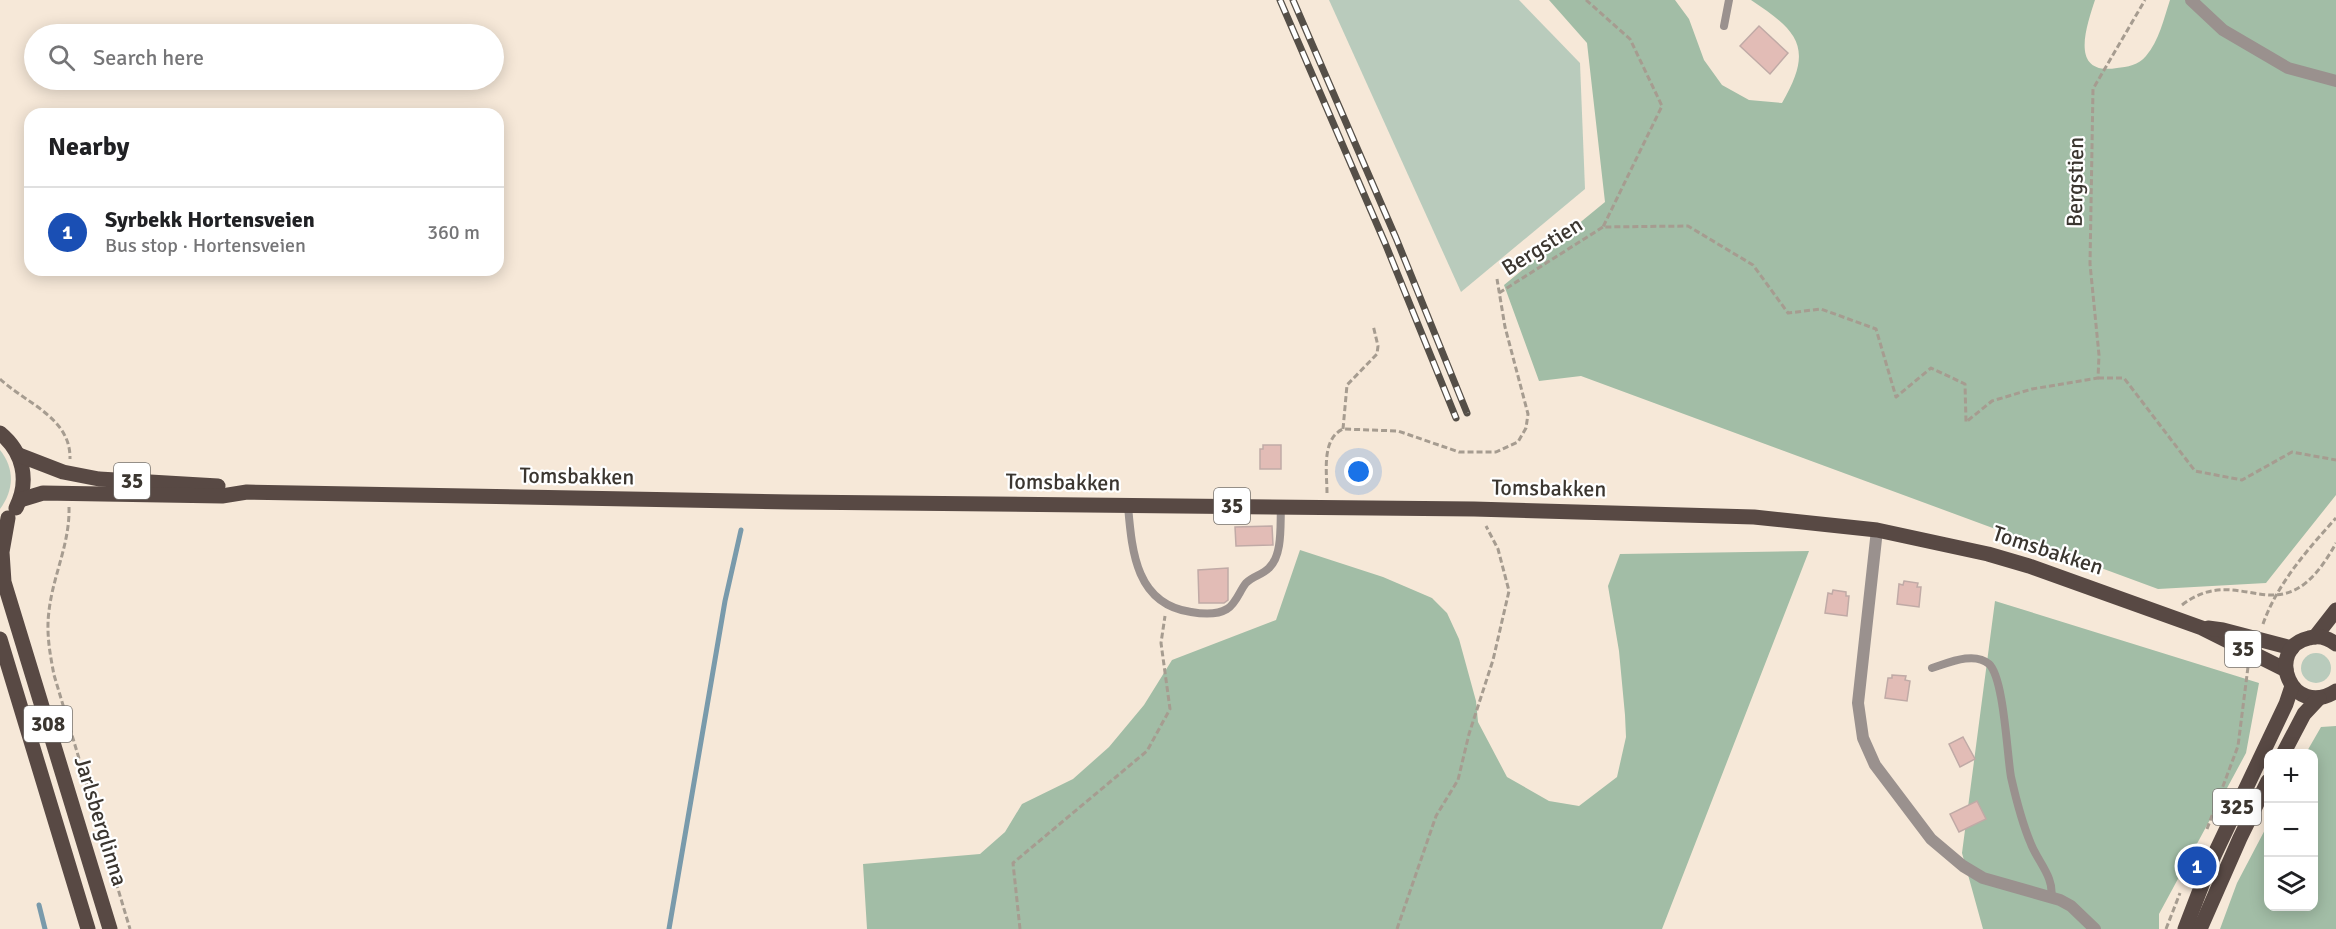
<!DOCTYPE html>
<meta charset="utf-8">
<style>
:root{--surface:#fff;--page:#f2f2f2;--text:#202124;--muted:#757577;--line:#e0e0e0;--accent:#9150c5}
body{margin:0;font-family:Signika,sans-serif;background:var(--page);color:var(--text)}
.controls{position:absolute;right:18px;bottom:18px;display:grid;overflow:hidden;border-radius:12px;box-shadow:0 3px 15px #0003}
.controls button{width:54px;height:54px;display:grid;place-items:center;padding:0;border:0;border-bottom:2px solid var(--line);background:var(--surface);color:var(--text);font:30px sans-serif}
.you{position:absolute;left:1359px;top:472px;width:21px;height:21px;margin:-15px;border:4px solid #fff;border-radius:50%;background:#1a73e8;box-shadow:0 0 0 9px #1a73e833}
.badge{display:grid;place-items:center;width:39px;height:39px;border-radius:50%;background:var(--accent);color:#fff;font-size:20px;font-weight:700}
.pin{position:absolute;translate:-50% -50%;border:3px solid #fff;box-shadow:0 2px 6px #0006}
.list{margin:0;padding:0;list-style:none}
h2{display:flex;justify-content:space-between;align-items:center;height:78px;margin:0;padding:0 24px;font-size:26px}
h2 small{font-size:20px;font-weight:400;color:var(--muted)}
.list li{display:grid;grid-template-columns:39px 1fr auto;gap:18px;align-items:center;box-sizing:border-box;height:90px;padding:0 24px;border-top:2px solid var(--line)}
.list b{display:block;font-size:22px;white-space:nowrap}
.list p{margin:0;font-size:20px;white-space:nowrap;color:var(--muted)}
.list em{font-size:20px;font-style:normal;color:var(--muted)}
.icon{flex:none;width:33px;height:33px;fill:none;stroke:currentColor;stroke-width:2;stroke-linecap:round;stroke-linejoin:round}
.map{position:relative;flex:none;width:2336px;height:929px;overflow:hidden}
.search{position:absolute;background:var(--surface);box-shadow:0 3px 15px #0003;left:24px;top:24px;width:480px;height:66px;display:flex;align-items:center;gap:15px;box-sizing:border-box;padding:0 21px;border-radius:33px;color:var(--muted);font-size:22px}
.panel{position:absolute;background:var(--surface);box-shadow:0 3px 15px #0003;left:24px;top:108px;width:480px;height:168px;border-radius:18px}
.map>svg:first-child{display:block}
</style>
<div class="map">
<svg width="2336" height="929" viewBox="0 0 2336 929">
<rect width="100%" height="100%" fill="#f6e8d8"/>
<!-- green -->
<g fill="#b9cbbc">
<path d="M1329,0H1519L1580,63L1585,189L1461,292Z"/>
<path d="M0,450C15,469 14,490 0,509Z"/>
<circle cx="2316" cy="668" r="15"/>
</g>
<!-- forest -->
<g fill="#a2bda6">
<path d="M1549,0H1675L1689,19L1704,60L1722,85L1749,100L1782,103C1814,48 1799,32 1751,0H2095C2087,25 2068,76 2117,68C2127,67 2139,65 2146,56C2159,41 2164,18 2170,0H2336V495L2266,583L2158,589L1581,376L1539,381L1504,285L1605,202L1587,43Z"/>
<path d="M1300,550L1383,577L1432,598L1447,613L1459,639L1476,701L1478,722L1507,777L1549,801L1579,806L1617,777L1626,737L1625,715L1619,651L1608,586L1620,554L1809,551L1662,929H867L863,864L980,854L1005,832L1022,804L1073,779L1109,747L1144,705L1172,660L1276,620Z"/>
<path d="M1995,601L2259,683L2246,753L2159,914V929H1983L1962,853Z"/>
<path d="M2336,726V929H2220L2237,883L2268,824V906H2314V754L2306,753L2321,727Z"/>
</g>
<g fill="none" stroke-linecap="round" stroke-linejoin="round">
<!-- stream -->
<g stroke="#799aab" stroke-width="5">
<path d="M39,905L45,929"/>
<path d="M669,929L725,601L741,530"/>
</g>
</g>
<!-- building -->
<g fill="#e2bcb6" stroke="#c0aaa6" stroke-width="1.5">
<path d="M1759,26L1788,53L1770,74L1740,46Z"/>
<path d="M1263,445H1281V469H1260V449H1263Z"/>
<path d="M1272,526L1273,545L1236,546L1235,527Z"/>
<path d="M1228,568V600L1224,603H1199L1198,570Z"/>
<path d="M1904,581L1918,583L1917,587H1921L1919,607L1897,604L1899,584L1903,585Z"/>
<path d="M1833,590L1846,592V596H1849L1847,616L1825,613L1828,593L1832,594Z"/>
<path d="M1892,675L1906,676L1905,680L1910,681L1907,701L1885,698L1888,678H1892Z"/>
<path d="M1963,737L1975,759L1960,767L1949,744Z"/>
<path d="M1977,801L1986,819L1959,832L1950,814Z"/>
</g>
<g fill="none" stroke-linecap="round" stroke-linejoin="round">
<!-- path -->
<g stroke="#a69c90" stroke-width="3" stroke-dasharray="6 3" stroke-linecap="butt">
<path d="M1586,0L1630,39L1662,106L1603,227L1688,226L1753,265L1788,313L1821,309L1876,329L1896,397L1931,368L1965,384L1966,422L1992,401L2032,389L2098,378L2099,355L2090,264L2093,89L2145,0"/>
<path d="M1499,293L1603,227"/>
<path d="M2098,378H2124L2195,471L2242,480L2292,452L2336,460"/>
<path d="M0,379C27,404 71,418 70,459"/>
<path d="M1343,429L1347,385L1377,354L1378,346L1373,325"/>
<path d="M1327,493C1327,473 1321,439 1343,429L1398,431L1459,452H1496L1518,442L1526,428L1528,414L1505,327L1497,279"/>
<path d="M69,507C70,544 53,575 49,611C46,633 50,654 54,675L130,929"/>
<path d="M2182,605C2243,558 2281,644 2336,543"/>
<path d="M2263,624C2277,584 2308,549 2336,518"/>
<path d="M2207,829L2238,746L2248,667"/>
<path d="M1020,929L1013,863L1147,751L1170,709L1161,643L1165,616"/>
<path d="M1397,929L1436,816L1458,780L1469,734L1493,660L1509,591L1498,549L1486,526"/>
<path d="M2166,929L2180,893"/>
</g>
<!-- service -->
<g stroke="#9a918e" stroke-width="8">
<path d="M1724,26L1729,0"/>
<path d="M1128,506C1132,552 1136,604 1191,612C1202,614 1217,615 1227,609C1236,604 1240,590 1246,583C1253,576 1262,575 1269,568C1283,555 1280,524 1281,507"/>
<path d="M1932,668C1948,663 1974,651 1989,664C2004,678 2007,755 2011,777C2016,799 2022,823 2031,844C2038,862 2055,878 2051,898"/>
</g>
<!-- minor -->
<g stroke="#9a918e" stroke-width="12">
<path d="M2191,0L2223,30L2288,68L2336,81"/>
<path d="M1877,530L1858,703L1863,738L1875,765L1931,839L1963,866L1983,878L2060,900L2071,906L2095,929"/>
</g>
<!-- primary -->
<g stroke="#584944" stroke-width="15">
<path d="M0,433C23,452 30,480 16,508"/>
<path d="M19,455L63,472L99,479L218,486"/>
<path d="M20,500L43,493L222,496L247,492L792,502L1474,509L1754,517L1877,530L1988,554L2029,566L2202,628L2286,670"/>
<path d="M8,518L2,552L4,582L110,929"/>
<path d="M2208,628L2223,630L2292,648"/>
<path d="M2315,637L2336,610"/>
<path d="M0,639L88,929"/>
<path d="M2336,644C2328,638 2319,635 2309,638C2264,648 2291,720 2336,691"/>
<path d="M2283,754L2304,714L2319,698"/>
<path d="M2185,929L2210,864L2286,704L2292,686"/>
<path d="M2200,929L2240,838L2268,781"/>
</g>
<!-- rail casing -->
<g stroke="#554f48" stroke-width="7">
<g id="rail">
<path d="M1280,0L1385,243L1456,418"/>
<path d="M1293,0L1396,238L1467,413"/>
</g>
</g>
<!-- rail -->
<use href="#rail" stroke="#fff" stroke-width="4.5" stroke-dasharray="14" stroke-linecap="butt"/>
</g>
<g text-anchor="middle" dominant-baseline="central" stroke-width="4.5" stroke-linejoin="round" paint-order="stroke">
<!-- shield labels -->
<g fill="#fff" stroke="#76726e" stroke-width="1.5">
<rect x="114" y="463" width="36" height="36" rx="4.5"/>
<rect x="1214" y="488" width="36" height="36" rx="4.5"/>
<rect x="2225" y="631" width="36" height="36" rx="4.5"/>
<rect x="24" y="706" width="48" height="36" rx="4.5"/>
<rect x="2213" y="789" width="48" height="36" rx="4.5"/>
</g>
<g font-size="21" font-weight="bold" fill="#3b3630">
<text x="132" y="481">35</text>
<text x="1232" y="506">35</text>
<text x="2243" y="649">35</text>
<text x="48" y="724">308</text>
<text x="2237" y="807">325</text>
</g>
<!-- street labels -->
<g font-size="22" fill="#3b3630" stroke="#fff">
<text transform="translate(2075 182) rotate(-89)">Bergstien</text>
<text transform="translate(1542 246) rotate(-32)">Bergstien</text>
<text transform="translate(577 476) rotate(1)">Tomsbakken</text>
<text transform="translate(1063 482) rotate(1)">Tomsbakken</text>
<text transform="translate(1549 488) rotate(1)">Tomsbakken</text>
<text transform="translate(2048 550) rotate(18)">Tomsbakken</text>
<text transform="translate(101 821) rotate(73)">Jarlsberglinna</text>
</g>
</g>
</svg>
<div class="controls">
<button>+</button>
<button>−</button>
<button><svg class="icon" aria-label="layers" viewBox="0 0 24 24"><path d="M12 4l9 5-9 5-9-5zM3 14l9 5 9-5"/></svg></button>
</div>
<div class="you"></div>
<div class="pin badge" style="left:2197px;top:866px;background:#1a4fb4">1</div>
<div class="search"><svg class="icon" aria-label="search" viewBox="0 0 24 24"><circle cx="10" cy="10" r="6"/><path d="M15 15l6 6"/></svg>Search here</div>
<section class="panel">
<h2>Nearby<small></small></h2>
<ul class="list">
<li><span class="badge" style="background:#1a4fb4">1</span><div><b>Syrbekk Hortensveien</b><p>Bus stop · Hortensveien</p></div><em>360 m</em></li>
</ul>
</section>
</div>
